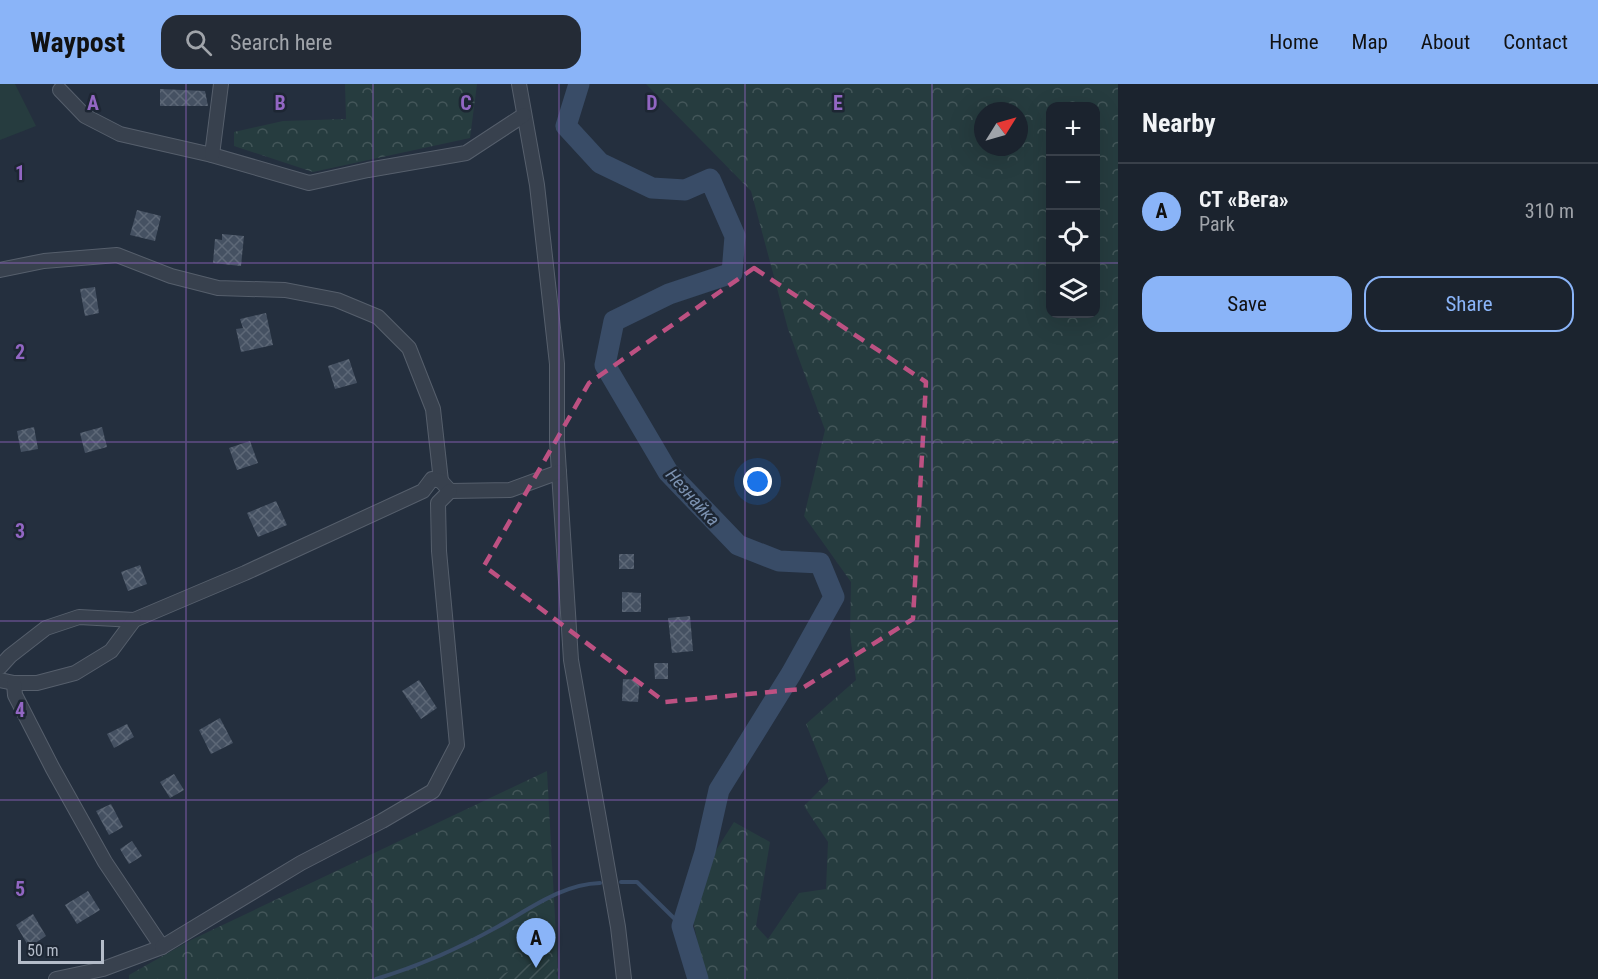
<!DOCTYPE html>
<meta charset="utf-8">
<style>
:root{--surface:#1b232e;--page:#242b36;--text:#f1f3f6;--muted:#a0a4aa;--line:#39404a;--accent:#8ab4f8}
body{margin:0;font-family:"Roboto Condensed",sans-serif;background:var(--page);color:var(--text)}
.controls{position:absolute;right:18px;top:18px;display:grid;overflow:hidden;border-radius:12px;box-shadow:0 6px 24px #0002}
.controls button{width:54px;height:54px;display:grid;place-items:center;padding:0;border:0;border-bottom:2px solid var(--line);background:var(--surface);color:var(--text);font:30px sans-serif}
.compass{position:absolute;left:974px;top:18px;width:54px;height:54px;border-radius:50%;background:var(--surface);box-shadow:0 6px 24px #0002;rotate:53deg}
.scale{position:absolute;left:18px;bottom:15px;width:86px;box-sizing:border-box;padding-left:6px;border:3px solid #b4bcc9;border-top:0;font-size:16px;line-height:21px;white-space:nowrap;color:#b4bcc9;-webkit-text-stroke:4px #1d2633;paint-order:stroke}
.you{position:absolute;left:758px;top:398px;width:21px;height:21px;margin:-15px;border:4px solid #fff;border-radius:50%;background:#1a73e8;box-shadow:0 0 0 9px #1a73e833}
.badge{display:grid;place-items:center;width:39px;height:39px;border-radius:50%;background:var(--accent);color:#111;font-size:20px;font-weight:700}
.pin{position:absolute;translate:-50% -50px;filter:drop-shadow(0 2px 3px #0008)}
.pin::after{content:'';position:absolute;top:32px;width:21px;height:18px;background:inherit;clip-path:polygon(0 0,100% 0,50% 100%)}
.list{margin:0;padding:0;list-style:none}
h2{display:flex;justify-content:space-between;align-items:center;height:78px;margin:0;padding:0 24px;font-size:26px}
h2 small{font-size:20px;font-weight:400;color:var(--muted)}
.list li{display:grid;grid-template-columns:39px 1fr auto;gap:18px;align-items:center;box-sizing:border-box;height:96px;padding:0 24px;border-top:2px solid var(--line)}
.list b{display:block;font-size:22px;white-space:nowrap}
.list p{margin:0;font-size:20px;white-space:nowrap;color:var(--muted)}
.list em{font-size:20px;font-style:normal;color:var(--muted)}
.actions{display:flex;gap:12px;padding:18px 24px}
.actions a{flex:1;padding:14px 0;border:2px solid var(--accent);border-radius:18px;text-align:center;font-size:21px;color:var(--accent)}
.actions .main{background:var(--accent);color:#111}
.icon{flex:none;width:33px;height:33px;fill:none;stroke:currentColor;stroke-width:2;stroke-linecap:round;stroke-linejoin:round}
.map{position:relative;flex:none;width:1118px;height:895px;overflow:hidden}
header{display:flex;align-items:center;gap:36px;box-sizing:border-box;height:84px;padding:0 30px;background:var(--accent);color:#111}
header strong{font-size:28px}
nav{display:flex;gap:33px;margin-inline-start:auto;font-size:21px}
.search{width:420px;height:54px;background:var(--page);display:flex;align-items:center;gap:15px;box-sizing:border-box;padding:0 21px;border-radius:18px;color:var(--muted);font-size:22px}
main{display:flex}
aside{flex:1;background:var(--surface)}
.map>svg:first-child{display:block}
</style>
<header>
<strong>Waypost</strong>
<div class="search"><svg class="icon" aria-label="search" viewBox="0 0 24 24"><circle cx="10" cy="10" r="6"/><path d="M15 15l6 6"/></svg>Search here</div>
<nav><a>Home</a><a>Map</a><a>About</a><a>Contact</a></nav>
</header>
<main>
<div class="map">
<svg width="1118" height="895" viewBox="0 0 1118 895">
<defs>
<pattern id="forest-crowns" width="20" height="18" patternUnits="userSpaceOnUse" patternTransform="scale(1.5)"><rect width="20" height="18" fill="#263c3f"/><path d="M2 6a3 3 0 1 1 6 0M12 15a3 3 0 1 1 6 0" fill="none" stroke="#435659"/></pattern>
<pattern id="garden-furrows" width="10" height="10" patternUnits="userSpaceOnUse" patternTransform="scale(1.5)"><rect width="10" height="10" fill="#263c3f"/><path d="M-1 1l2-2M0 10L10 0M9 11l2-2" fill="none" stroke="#435659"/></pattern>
<pattern id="building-cross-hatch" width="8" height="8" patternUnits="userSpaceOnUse" patternTransform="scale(1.5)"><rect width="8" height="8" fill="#455162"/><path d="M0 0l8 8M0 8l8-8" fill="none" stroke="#5d6877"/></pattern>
</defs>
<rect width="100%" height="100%" fill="#242f3e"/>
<!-- grass -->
<path fill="#263c3f" d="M0,0H15L36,42L0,56Z"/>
<!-- forest -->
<g fill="url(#forest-crowns)" fill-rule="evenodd">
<path d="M345,0H477L470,54L313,88L234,62V48L283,37L346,35Z"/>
<path d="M646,0H1118V895H705L692,831L713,771L734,738L770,758L756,842L768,855L799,809L826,805L828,758L804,722L829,697L806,640L856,596L850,550L851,498L804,432L825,346L788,245L751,107ZM1096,22V230H1050V22ZM983,27H1019V63H983Z"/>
<path d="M547,687L558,888L538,895H129V891L191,856Z"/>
</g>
<!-- garden -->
<path fill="url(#garden-furrows)" d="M548,873L559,895H489Z"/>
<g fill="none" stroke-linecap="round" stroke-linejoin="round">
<!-- stream -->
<g stroke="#394c67" stroke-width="4">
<path d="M577,0L578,1"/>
<path d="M621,798H637L682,842"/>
<path d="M376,895C419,882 460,864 499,842C531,824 563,800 600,799"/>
</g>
<!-- river -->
<path stroke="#394c67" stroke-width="21" d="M579,0L566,42L600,79L652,104L685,106L710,95L735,152L732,189L669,210L614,237L605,281L668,388L738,461L779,477L820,479L834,513L791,590L719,706L705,768L682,842L698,895"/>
</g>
<!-- building -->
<g fill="url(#building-cross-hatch)">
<path d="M160,5L205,7L208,22H160Z"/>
<path d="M137,126L161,132L155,157L130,151Z"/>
<path d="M222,150L244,152L241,182L213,179L215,155L222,156Z"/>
<path d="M95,203L99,229L85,232L80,205Z"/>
<path d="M266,229L273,261L241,268L236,245L243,244L240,235Z"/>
<path d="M349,275L357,299L335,305L328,282Z"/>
<path d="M34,343L38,365L21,368L17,347Z"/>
<path d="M102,343L107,363L85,369L80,349Z"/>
<path d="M250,357L258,379L237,386L229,364Z"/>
<path d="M276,417L287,441L258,453L247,429Z"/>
<rect x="619" y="470" width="15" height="15"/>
<path d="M140,481L147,500L128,507L121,488Z"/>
<path d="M622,508L641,509V528H622Z"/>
<path d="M690,532L693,567L672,569L668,534Z"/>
<path d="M654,579H668V595H655Z"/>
<path d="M623,595L640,596L638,618L622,617Z"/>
<path d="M419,596L437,624L421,635L402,607Z"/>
<path d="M220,634L233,659L211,670L199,646Z"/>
<path d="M127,640L134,653L114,664L107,650Z"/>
<path d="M174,690L184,706L170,714L160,698Z"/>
<path d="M111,720L123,743L109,751L96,727Z"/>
<path d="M132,757L142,772L129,780L120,765Z"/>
<path d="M88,807L100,826L77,840L65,821Z"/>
<path d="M33,830L46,852L29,863L16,841Z"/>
</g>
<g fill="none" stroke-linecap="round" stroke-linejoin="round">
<!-- minor casing -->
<g stroke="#565f6c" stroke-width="16">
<g id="minor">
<path d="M519,0L537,101L557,280V357L571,576L618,843L624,895"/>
<path d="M60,6L85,32L120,50L212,71L309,99L368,86L466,69L524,31"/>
<path d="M212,71L221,0"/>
<path d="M0,186L44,177L117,171L171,192L218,204L285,206L337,216L378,233L409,264L433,325L441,397"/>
<path d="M0,583L10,572L46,544L79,533L134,536L245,489L423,407L432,395L441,397L450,407L510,406L559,388"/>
<path d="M0,596L14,599H37L75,589L111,567L134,536"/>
<path d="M14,599L15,611L53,685L105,778L162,863L103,885L56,895"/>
<path d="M162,863L301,779L382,737L433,707L457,661L439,467L438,419L450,407"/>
</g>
</g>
<!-- minor -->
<use href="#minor" stroke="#38414e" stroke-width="14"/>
</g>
<!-- marked area -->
<path fill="none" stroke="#bd5182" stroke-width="4.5" stroke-dasharray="12 8" stroke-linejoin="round" d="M754,184L926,298L913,535L801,605L665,618L484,482L589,299Z"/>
<!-- grid -->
<path fill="none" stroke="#9266c3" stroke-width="1.5" stroke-opacity="0.55" d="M186,0V895M373,0V895M559,0V895M745,0V895M932,0V895M0,179H1050M1096,179H1118M0,358H1118M0,537H1118M0,716H1118"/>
<g text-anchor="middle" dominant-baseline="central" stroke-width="5" stroke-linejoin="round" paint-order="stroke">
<!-- water labels -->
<g font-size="18" font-style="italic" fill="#7c92b1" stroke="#1d2633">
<text transform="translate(693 413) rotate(48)">Незнайка</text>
</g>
</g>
<g font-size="20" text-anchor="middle" font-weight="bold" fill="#9266c3" stroke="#1d2633" stroke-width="5" stroke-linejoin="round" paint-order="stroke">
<text x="93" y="26">A</text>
<text x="280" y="26">B</text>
<text x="466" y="26">C</text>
<text x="652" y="26">D</text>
<text x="838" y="26">E</text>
<text x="20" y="96">1</text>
<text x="20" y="275">2</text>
<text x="20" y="454">3</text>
<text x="20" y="633">4</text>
<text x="20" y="812">5</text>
</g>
</svg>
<div class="controls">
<button>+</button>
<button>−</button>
<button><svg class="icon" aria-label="locate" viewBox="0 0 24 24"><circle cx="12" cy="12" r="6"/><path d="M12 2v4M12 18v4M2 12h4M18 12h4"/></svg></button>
<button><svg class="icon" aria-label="layers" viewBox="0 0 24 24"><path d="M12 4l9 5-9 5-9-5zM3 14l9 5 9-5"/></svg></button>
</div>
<svg class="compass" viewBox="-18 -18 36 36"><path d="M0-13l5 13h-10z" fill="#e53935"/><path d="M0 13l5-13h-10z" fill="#a0a4aa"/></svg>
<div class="scale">50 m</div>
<div class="you"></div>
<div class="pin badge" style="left:536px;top:884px">A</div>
</div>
<aside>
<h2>Nearby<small></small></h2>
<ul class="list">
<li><span class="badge">A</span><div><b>СТ «Вега»</b><p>Park</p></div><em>310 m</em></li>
</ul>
<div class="actions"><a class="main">Save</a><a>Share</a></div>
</aside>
</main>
